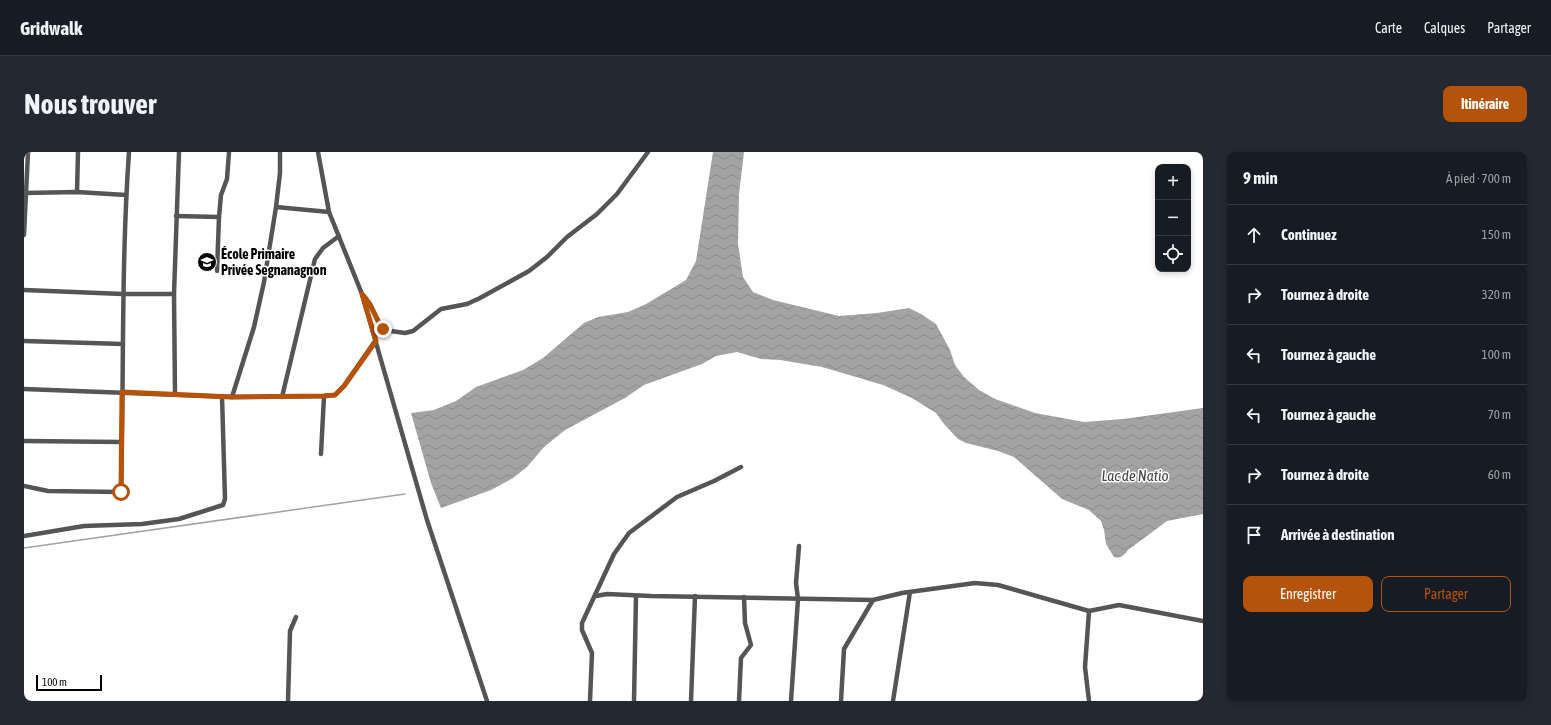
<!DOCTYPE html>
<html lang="fr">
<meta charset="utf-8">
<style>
:root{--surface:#171b24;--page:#242831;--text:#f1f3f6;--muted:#9ea1a6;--line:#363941;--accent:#b45309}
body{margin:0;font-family:"Asap Condensed",sans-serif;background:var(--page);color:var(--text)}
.controls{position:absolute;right:12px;top:12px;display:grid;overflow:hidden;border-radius:8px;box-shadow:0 2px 6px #0003}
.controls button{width:36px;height:36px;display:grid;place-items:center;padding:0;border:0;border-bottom:1px solid var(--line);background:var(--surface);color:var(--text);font:20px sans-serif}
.scale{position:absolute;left:12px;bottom:10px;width:66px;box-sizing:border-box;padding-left:4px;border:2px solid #000;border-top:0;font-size:11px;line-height:14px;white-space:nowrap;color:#000;-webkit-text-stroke:3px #fff;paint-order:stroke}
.stop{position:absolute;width:12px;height:12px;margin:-9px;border:3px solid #b45309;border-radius:50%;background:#fff}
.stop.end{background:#b45309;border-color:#fff;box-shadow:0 1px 4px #0008}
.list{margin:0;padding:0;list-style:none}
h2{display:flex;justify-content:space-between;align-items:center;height:52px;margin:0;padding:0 16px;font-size:17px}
h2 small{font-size:13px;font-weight:400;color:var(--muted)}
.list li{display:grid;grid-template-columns:26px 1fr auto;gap:12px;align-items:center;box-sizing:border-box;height:60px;padding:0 16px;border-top:1px solid var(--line)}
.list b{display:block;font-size:15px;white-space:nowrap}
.list em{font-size:13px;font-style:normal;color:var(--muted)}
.actions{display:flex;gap:8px;padding:12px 16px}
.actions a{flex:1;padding:9px 0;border:1px solid var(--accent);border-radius:8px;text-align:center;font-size:14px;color:var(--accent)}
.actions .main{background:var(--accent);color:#fff}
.icon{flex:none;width:22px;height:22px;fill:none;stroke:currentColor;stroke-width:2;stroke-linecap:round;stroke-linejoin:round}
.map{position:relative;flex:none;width:1179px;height:549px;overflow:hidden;border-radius:8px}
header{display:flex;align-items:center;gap:24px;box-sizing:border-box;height:56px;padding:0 20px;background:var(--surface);border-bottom:1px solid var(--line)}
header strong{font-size:19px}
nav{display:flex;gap:22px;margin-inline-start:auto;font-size:14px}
.intro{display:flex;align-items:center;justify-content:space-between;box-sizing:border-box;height:96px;padding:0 24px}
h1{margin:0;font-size:28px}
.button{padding:10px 18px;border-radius:8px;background:var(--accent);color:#fff;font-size:14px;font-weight:700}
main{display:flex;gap:24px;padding:0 24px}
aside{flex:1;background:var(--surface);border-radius:8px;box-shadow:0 2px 6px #0003}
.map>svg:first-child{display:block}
</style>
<header>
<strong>Gridwalk</strong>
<nav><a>Carte</a><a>Calques</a><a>Partager</a></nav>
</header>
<div class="intro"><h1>Nous trouver</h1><a class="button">Itinéraire</a></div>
<main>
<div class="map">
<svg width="1179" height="549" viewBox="0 0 1179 549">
<defs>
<pattern id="water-waves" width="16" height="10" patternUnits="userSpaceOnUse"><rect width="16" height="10" fill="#a3a3a3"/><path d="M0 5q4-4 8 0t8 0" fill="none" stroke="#8b8b8b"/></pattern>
</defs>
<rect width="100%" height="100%" fill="#fff"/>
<!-- water -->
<path fill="url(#water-waves)" d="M689,0H720L715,42L714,92L719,125L729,140L749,148L815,164L853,161L885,156L897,162L912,172L926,198L931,213L940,225L955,238L971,247L1011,261L1060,270L1099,267L1179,256V362L1143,369L1104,398C1100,403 1097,407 1090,405L1082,392L1080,378L1077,369L1065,358L1038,347L990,305L974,299L942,291L934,287L920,272L912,261L888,246L859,233L798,215L756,208L737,207L713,200L692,204L678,212L620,233L601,246L541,278L520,295L503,315L489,326L467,338L417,356L407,331L387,261L410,258L432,249L452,235L499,218L519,206L560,171L574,165L604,160L622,152L662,128L672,109Z"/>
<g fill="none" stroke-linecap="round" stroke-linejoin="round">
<!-- stream -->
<path stroke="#a3a3a3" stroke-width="1.5" d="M0,396L381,342"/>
<!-- minor -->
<g stroke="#555" stroke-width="4.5">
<path d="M294,0L305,60L338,142L403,368L463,549"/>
<path d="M53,40L54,0"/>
<path d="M0,41L53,40L102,43"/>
<path d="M252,55L305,60"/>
<path d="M152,64L195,65"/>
<path d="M0,83L4,0"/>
<path d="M193,119L195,65L197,43L203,27L205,0"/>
<path d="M0,138L99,142H150"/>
<path d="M339,144L346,152L355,171L359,177L367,179L381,181L389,179L417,157L443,152L456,146L505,119L523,105L543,85L573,62L593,42L624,0"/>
<path d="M0,189L99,192"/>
<path d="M0,237L208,245L300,244L311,243L320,234L351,189"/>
<path d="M151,242L150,142L155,0"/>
<path d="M208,245L230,175L240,130L252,55L256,21V0"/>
<path d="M258,245L291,107L299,96L315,84"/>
<path d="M0,289L98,290"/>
<path d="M297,302L300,244"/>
<path d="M0,334L24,339L97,340C100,227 97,113 105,0"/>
<path d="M0,384L60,374L118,372L155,367L199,353L201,347L198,244"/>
<path d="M572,444L583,442L627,444L849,448L878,441L951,431L974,433L1065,459L1095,453L1179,469"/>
<path d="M1065,459L1061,515L1065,549"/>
<path d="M264,549L266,479L272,465"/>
<path d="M566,549L568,501L558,478V471L590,402L605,381L653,345L690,329L717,315"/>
<path d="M610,549L612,444"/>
<path d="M667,549L671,444"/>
<path d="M715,549L717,506L727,493L721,471L720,445"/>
<path d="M767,549L774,447L772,431L775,394"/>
<path d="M817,549L820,497L849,448"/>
<path d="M869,549L886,440"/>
</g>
</g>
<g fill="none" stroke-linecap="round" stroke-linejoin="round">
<!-- route -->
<path stroke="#b45309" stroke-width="5" d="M97,340L98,240L208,245L300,244L311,243L320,234L352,189L338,142C348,152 351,166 359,177"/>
</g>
<!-- icons -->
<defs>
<g id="school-disc" transform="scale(1)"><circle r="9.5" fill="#000" stroke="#fff"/><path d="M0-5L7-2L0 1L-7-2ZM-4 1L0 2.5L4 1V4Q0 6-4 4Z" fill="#fff"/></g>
</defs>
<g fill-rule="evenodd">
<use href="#school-disc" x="183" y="110"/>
</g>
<g text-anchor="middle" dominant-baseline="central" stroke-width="3" stroke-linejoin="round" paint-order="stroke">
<!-- poi labels -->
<g font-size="14" font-weight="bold" fill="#000" stroke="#fff" text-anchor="start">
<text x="197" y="102">École Primaire<tspan x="197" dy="16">Privée Segnanagnon</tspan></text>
</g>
<!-- water labels -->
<g font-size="15" font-style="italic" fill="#444" stroke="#fff">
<text x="1111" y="323">Lac de Natio</text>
</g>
</g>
</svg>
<div class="controls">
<button>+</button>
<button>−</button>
<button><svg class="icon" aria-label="locate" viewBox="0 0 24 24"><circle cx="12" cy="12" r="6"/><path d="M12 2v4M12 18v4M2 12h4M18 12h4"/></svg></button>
</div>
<div class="scale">100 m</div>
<div class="stop" style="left:97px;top:340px"></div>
<div class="stop end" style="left:359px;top:177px"></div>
</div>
<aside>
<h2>9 min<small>À pied · 700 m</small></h2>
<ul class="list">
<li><svg class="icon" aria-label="ahead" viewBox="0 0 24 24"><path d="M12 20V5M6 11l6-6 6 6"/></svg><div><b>Continuez</b></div><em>150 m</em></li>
<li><svg class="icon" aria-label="right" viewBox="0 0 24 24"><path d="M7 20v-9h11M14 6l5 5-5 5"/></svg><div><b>Tournez à droite</b></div><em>320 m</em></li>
<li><svg class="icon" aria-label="left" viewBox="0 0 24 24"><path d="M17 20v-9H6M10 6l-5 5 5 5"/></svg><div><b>Tournez à gauche</b></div><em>100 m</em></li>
<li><svg class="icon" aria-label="left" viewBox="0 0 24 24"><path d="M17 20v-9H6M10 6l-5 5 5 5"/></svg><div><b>Tournez à gauche</b></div><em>70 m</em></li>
<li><svg class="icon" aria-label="right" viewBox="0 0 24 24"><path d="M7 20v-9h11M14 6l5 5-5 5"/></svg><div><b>Tournez à droite</b></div><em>60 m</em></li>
<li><svg class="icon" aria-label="arrive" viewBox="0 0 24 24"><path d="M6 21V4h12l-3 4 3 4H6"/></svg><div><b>Arrivée à destination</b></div></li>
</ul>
<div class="actions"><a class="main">Enregistrer</a><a>Partager</a></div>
</aside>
</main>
